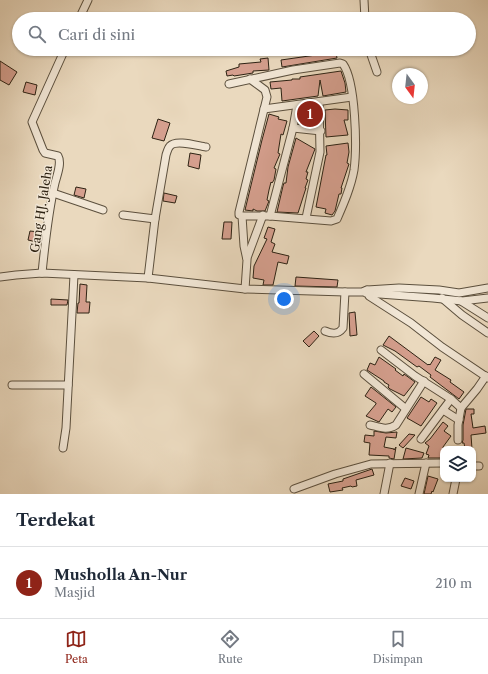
<!DOCTYPE html>
<html lang="id">
<style>
:root{--surface:#fff;--page:#f6f6f7;--text:#1f2937;--muted:#747a83;--line:#e0e1e3;--accent:#8f2418}
body{margin:0;font-family:"Libre Caslon Text",serif;background:var(--page);color:var(--text)}
.controls{position:absolute;right:12px;bottom:12px;display:grid;overflow:hidden;border-radius:8px;box-shadow:0 1px 3px #0004}
.controls button{width:36px;height:36px;display:grid;place-items:center;padding:0;border:0;border-bottom:1px solid var(--line);background:var(--surface);color:var(--text);font:20px sans-serif}
.compass{position:absolute;left:392px;top:68px;width:36px;height:36px;border-radius:50%;background:var(--surface);box-shadow:0 1px 3px #0004;rotate:165deg}
.you{position:absolute;left:284px;top:299px;width:14px;height:14px;margin:-10px;border:3px solid #fff;border-radius:50%;background:#1a73e8;box-shadow:0 0 0 6px #1a73e833}
.badge{display:grid;place-items:center;width:26px;height:26px;border-radius:50%;background:var(--accent);color:#fff;font-size:13px;font-weight:700}
.pin{position:absolute;translate:-50% -50%;border:2px solid #fff;box-shadow:0 1px 4px #0006}
.list{margin:0;padding:0;list-style:none}
h2{display:flex;justify-content:space-between;align-items:center;height:52px;margin:0;padding:0 16px;font-size:17px}
h2 small{font-size:13px;font-weight:400;color:var(--muted)}
.list li{display:grid;grid-template-columns:26px 1fr auto;gap:12px;align-items:center;box-sizing:border-box;height:72px;padding:0 16px;border-top:1px solid var(--line)}
.list b{display:block;font-size:15px;white-space:nowrap}
.list p{margin:0;font-size:13px;white-space:nowrap;color:var(--muted)}
.list em{font-size:13px;font-style:normal;color:var(--muted)}
.icon{flex:none;width:22px;height:22px;fill:none;stroke:currentColor;stroke-width:2;stroke-linecap:round;stroke-linejoin:round}
.map{position:relative;flex:none;width:488px;height:494px;overflow:hidden}
.search{position:absolute;background:var(--surface);box-shadow:0 1px 3px #0004;left:12px;right:12px;top:12px;height:44px;display:flex;align-items:center;gap:10px;box-sizing:border-box;padding:0 14px;border-radius:22px;color:var(--muted);font-size:15px}
.sheet{height:124px;background:var(--surface)}
nav{display:flex;justify-content:space-around;align-items:center;box-sizing:border-box;height:56px;border-top:1px solid var(--line);background:var(--surface);font-size:11px;color:var(--muted)}
nav a{display:grid;justify-items:center;gap:2px}
nav .on{color:var(--accent)}
.map>svg:first-child{display:block}
</style>
<div class="map">
<svg width="488" height="494" viewBox="0 0 488 494">
<rect width="100%" height="100%" fill="#ead9be"/>
<filter id="stains"><feTurbulence type="fractalNoise" baseFrequency=".005" numOctaves="4"/><feColorMatrix values="0 0 0 0 .2 0 0 0 0 .09 0 0 0 0 .02 0 0 0 .5 -.17"/></filter>
<radialGradient id="worn" r=".72"><stop offset=".6" stop-color="#630" stop-opacity="0"/><stop offset="1" stop-color="#630" stop-opacity=".3"/></radialGradient>
<!-- building -->
<g fill="#d59f8e" stroke="#2d2213">
<path d="M325,51H331V53H336L337,58L282,67L281,60L316,55V54L325,53Z"/>
<path d="M268,58L269,70L253,71V73L234,76L233,75L227,76L226,71L239,67V64L261,62L260,59Z"/>
<path d="M0,61L17,72L9,85L0,80Z"/>
<path d="M341,71L345,83L346,92L323,96L320,80L318,96L282,101L281,88L271,89L270,82L292,80V79H300V77Z"/>
<path d="M26,82L37,85L35,95L23,92Z"/>
<path d="M314,107V124L303,122L305,108Z"/>
<path d="M335,109L348,110V120H344L348,135L326,137L325,110Z"/>
<path d="M269,114L279,117L278,119L287,121L283,135L281,134L278,153L280,154L274,168L276,169L274,180L272,183L271,182L269,190L267,200L269,201L265,211H257L253,209V211L245,210L262,140Z"/>
<path d="M158,119L170,123L164,141L152,138Z"/>
<path d="M296,138L315,149L306,172H308L306,179L308,180L305,188H306L298,213L277,212L283,186L284,183H286L288,167Z"/>
<path d="M348,143L349,152L347,163L349,164L341,188H342L341,194H339L335,211L332,215L325,213L326,209L316,207L326,155H327L326,146Z"/>
<path d="M190,153L201,155L199,169L188,166Z"/>
<path d="M76,187L86,189L84,198L74,195Z"/>
<path d="M164,193L177,196L175,203L163,201Z"/>
<path d="M224,222H232L231,239H222Z"/>
<path d="M268,227L275,229L271,242L275,244L272,252L289,256L287,264L278,262L273,285H263L264,280L253,278L254,266L267,239L264,238Z"/>
<path d="M30,231L39,232L37,242L28,240Z"/>
<path d="M296,277L338,280L337,287L295,286Z"/>
<path d="M80,284L87,285L86,302H90L89,313H77L78,303H79Z"/>
<path d="M51,299L68,300L67,305H51Z"/>
<path d="M355,312L357,335L350,336L349,313Z"/>
<path d="M314,331L319,336L309,347L303,341Z"/>
<path d="M389,336L428,365L429,364L430,365L435,357L441,360L435,370L451,380L450,382L464,392L459,399L430,377L431,375L419,366L417,367L395,351L383,345Z"/>
<path d="M379,357L396,369L395,370L403,376L404,374L415,382L404,396L390,389L388,387L389,385L384,382V381L367,370L370,363L375,365Z"/>
<path d="M371,387L396,407L392,412L388,409L379,422L366,416L376,404V403L365,396Z"/>
<path d="M421,397L429,402L431,399L437,403L421,426L407,418Z"/>
<path d="M466,409H474V414H471L473,428L485,426L486,433L471,435L472,449H465L464,443H462L463,440V425Z"/>
<path d="M443,422L448,426L444,431L451,436L443,447V458H428L429,455L426,454L429,446L425,443L430,439Z"/>
<path d="M374,431L386,433L397,432L396,438L386,437L384,447L394,449V450L396,447L394,459L389,458V456L369,455L370,443L364,442L365,435L374,436Z"/>
<path d="M409,434L415,435L403,448L399,445Z"/>
<path d="M406,448L424,453L422,458L403,459Z"/>
<path d="M372,469L374,475L356,480L357,486L352,487L351,486L342,488L343,490L330,492L328,484L343,481V479Z"/>
<path d="M428,476L438,479L433,492L432,491L431,494H424Z"/>
<path d="M405,478L414,481L411,489L401,486Z"/>
</g>
<g fill="none" stroke-linecap="round" stroke-linejoin="round">
<!-- minor casing -->
<g stroke="#5c503e" stroke-width="9">
<g id="minor">
<path d="M364,0L365,19"/>
<path d="M79,19L88,0"/>
<path d="M369,49L377,72"/>
<path d="M229,84L293,70L340,63L343,64C356,82 357,148 354,170C351,187 344,203 337,219L331,221L270,216H242"/>
<path d="M264,109L352,97"/>
<path d="M293,128L321,131"/>
<path d="M53,193L103,210"/>
<path d="M123,215L155,219"/>
<path d="M270,216L293,128L297,105"/>
<path d="M306,218L320,152L319,102"/>
<path d="M247,258L263,215"/>
<path d="M42,273C45,243 48,213 55,183C57,175 62,163 58,156L45,153L43,150L32,122L65,49"/>
<path d="M0,277L16,275L42,273L148,278L245,289L345,292H362L367,290L399,288L439,290L459,293L488,288"/>
<path d="M148,278L155,219L166,155C167,152 168,148 170,146C176,139 198,146 206,147"/>
<path d="M245,289L247,260L244,246L242,216L239,215V212L267,97L265,90L250,79"/>
<path d="M367,290L369,296L411,323L442,347L488,378"/>
<path d="M366,293L433,298L462,301L488,298"/>
<path d="M442,298L462,315L488,333"/>
<path d="M461,301L488,318"/>
<path d="M325,331C332,334 338,335 343,328L345,292"/>
<path d="M381,350L415,376L451,399L461,408"/>
<path d="M364,374L406,409"/>
<path d="M12,385H68"/>
<path d="M443,410L459,420"/>
<path d="M370,425C379,427 387,431 396,425L424,381"/>
<path d="M421,439L451,399"/>
<path d="M458,440V425L461,408L477,389L486,376"/>
<path d="M63,448L66,428L74,275"/>
<path d="M473,466H479"/>
<path d="M294,489L335,474L371,464L443,463"/>
<path d="M384,494L390,463"/>
<path d="M419,494L426,463"/>
<path d="M453,494L456,479"/>
</g>
</g>
<!-- minor -->
<use href="#minor" stroke="#f1e6d5" stroke-width="7"/>
</g>
<g text-anchor="middle" dominant-baseline="central" stroke-width="3" stroke-linejoin="round" paint-order="stroke">
<!-- street labels -->
<g font-size="12" fill="#2d2213" stroke="#f1e6d5">
<text transform="translate(41 209) rotate(-81)">Gang HJ. Jaleha</text>
</g>
</g>
<rect width="100%" height="100%" filter="url(#stains)"/>
<rect width="100%" height="100%" fill="url(#worn)"/>
</svg>
<div class="controls">
<button><svg class="icon" aria-label="layers" viewBox="0 0 24 24"><path d="M12 4l9 5-9 5-9-5zM3 14l9 5 9-5"/></svg></button>
</div>
<svg class="compass" viewBox="-18 -18 36 36"><path d="M0-13l5 13h-10z" fill="#e53935"/><path d="M0 13l5-13h-10z" fill="#747a83"/></svg>
<div class="you"></div>
<div class="pin badge" style="left:310px;top:114px">1</div>
<div class="search"><svg class="icon" aria-label="search" viewBox="0 0 24 24"><circle cx="10" cy="10" r="6"/><path d="M15 15l6 6"/></svg>Cari di sini</div>
</div>
<section class="sheet">
<h2>Terdekat<small></small></h2>
<ul class="list">
<li><span class="badge">1</span><div><b>Musholla An-Nur</b><p>Masjid</p></div><em>210 m</em></li>
</ul>
</section>
<nav>
<a class="on"><svg class="icon" aria-label="map" viewBox="0 0 24 24"><path d="M3 6l6-2 6 2 6-2v14l-6 2-6-2-6 2zM9 4v14M15 6v14"/></svg>Peta</a>
<a><svg class="icon" aria-label="directions" viewBox="0 0 24 24"><path d="M12 3l9 9-9 9-9-9zM9 14v-3h6M13 9l2 2-2 2"/></svg>Rute</a>
<a><svg class="icon" aria-label="saved" viewBox="0 0 24 24"><path d="M7 4h10v16l-5-4-5 4z"/></svg>Disimpan</a>
</nav>
